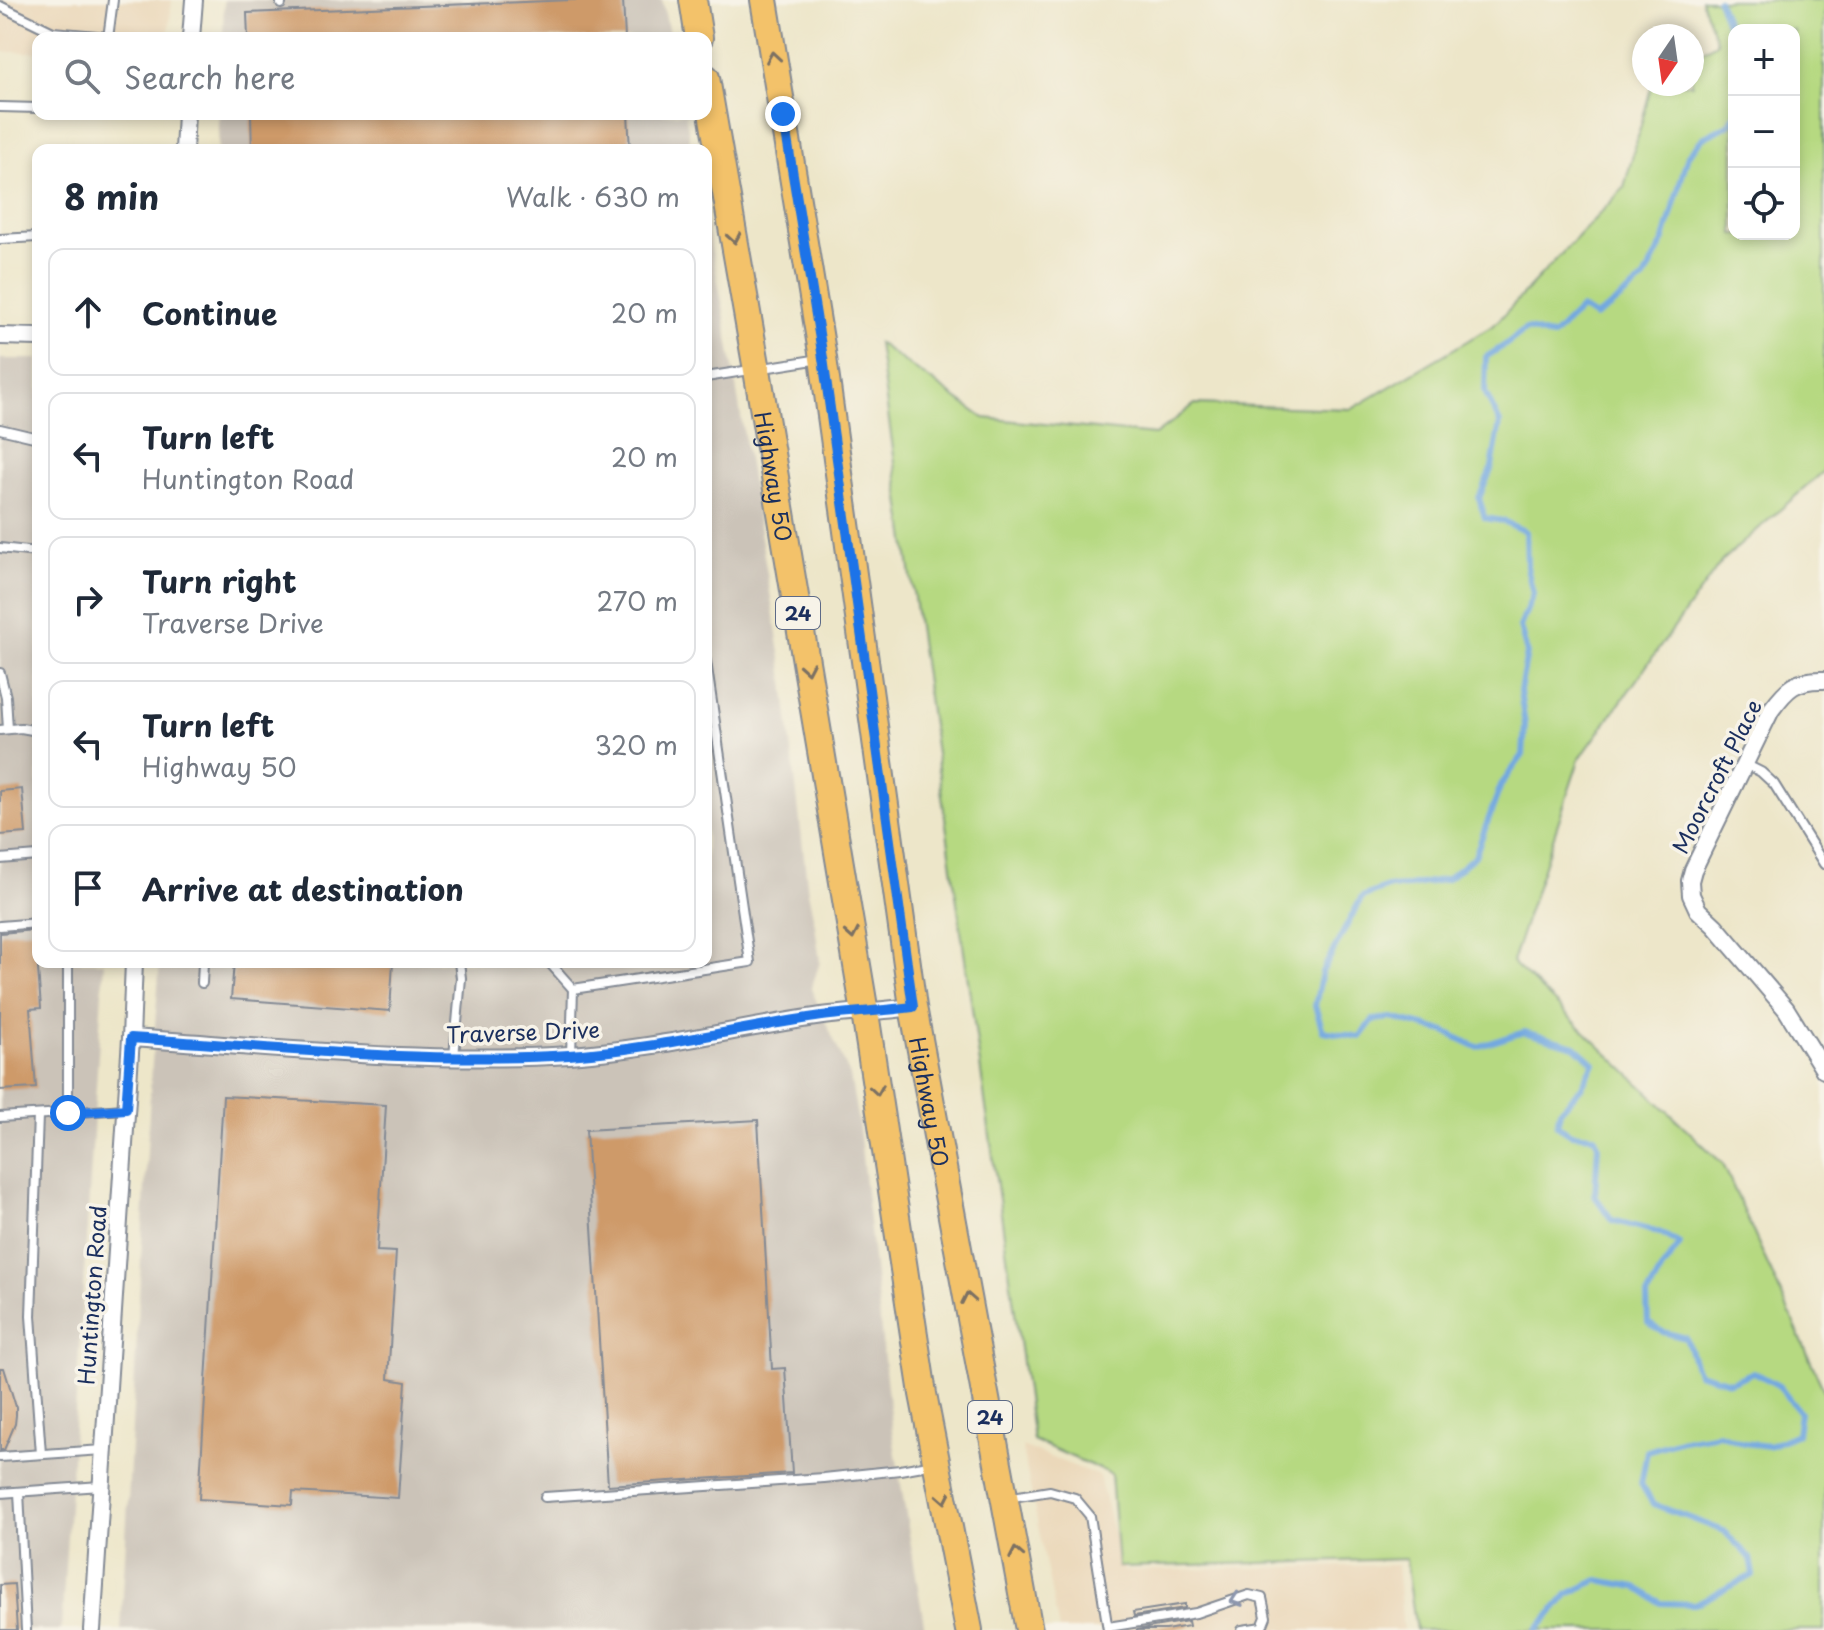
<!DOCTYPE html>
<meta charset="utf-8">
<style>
:root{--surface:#fff;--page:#f2f2f3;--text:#1f2937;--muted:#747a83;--line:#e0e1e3}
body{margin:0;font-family:"Playpen Sans",sans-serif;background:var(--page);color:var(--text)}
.controls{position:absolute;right:24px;top:24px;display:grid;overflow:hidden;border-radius:16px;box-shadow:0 4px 12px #0003}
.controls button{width:72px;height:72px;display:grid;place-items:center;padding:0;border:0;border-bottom:2px solid var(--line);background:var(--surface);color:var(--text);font:40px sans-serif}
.compass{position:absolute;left:1632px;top:24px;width:72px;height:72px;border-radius:50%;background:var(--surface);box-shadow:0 4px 12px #0003;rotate:193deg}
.stop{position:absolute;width:24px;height:24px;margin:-18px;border:6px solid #1a73e8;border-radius:50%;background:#fff}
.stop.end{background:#1a73e8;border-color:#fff;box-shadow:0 2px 8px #0008}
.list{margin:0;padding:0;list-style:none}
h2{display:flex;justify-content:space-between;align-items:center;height:104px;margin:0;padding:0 32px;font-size:34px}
h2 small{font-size:26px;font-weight:400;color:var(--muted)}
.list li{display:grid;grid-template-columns:52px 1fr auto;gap:24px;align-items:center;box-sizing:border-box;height:128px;margin:0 16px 16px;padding:0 16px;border:2px solid var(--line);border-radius:16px}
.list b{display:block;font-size:30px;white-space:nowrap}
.list p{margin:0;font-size:26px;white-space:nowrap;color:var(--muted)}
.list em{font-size:26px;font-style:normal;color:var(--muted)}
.icon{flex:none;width:44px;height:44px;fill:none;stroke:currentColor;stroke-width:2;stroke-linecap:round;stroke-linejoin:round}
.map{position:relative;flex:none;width:1824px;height:1630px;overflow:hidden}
.search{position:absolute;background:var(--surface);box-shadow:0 4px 12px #0003;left:32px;top:32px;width:680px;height:88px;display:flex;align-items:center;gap:20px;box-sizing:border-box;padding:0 28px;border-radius:16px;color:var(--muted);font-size:30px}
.panel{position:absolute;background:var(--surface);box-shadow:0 4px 12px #0003;left:32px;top:144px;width:680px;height:824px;border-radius:16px}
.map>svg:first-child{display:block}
</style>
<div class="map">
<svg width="1824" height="1630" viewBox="0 0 1824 1630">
<rect width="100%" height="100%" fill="#f7f3e8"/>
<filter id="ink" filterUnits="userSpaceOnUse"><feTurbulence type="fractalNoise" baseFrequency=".0125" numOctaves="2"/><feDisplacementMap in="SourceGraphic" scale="16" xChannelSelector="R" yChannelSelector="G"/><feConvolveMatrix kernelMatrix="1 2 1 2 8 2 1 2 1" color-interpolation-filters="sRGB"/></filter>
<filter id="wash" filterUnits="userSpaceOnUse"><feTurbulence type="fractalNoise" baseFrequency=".006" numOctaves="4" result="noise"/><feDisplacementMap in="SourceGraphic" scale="32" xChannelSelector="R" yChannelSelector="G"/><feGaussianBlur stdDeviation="1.8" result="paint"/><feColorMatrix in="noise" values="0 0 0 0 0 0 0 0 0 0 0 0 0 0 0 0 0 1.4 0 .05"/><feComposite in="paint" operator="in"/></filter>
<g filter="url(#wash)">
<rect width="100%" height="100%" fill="#ede6c9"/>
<!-- built -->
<g fill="#ebd8ba">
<path d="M0,0H172L168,38H38V52H0Z"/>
<path d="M1022,1446L1099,1476L1123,1571L1397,1565L1403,1630H1059Z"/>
</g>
<!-- industrial -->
<g fill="#cbc3b8">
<path d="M224,0H662L670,38H223Z"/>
<path d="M219,114H685L692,150H218Z"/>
<path d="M706,222L725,319L782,665L808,892L815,925L820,962L811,989L850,1076L859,1128L891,1424L925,1630H121L151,1076L160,962H706Z"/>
<path d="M0,359H38V962H104L61,1630H0Z"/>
</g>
<!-- green -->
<path fill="#b6d981" stroke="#688470" stroke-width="2" fill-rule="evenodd" d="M1701,0H1824V471L1722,561L1579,760L1512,962L1723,1164L1824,1391V1630H1416L1406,1559L1118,1567L1111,1474L1033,1440L878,343L984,418L1155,435L1195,404L1352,409L1494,325L1624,188L1652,84H1692V58L1717,42ZM1734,30H1794V234H1734Z"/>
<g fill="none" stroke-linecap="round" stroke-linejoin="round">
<!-- stream -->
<g stroke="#72a8e0" stroke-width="6">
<path d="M1718,0L1734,42"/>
<path d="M1537,1630L1568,1594L1598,1580L1636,1587L1661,1603L1695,1604L1753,1575L1750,1558L1724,1531L1653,1504L1641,1484L1647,1451L1682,1440L1719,1434L1744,1443L1769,1446L1797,1434L1800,1413L1779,1386L1754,1372L1730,1382L1698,1373L1686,1338L1663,1332L1648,1323L1647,1296L1662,1269L1680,1244L1661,1233L1612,1220L1595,1196L1598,1144L1594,1136L1571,1134L1557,1125L1560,1111L1581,1088L1594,1063L1575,1046L1524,1032L1477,1047L1443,1031L1392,1018L1373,1020L1360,1037L1323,1031L1315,1006L1322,972L1362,897L1387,887L1409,886L1447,879L1475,856L1501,785L1523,755L1525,725L1520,691L1527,653L1520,627L1533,594L1527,567L1526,532L1503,521L1485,518L1479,498L1492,467L1500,423L1485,392L1486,357L1505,345L1526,329C1537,331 1540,335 1553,336L1581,308L1595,317L1610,307L1644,279L1664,240L1688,155L1703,138L1728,125L1734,116"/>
</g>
</g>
<g id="blocks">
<!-- building -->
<g fill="#ce9a69">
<path d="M572,0H623L625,38H248L247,13Z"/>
<path d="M251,114H628L630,150H252Z"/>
<path d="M22,789L26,833L0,835V791Z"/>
<path d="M35,930L41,1008L30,1009L36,1088L0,1090V933Z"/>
<path d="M234,962H393L390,1011L231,999Z"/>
<path d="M223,1096L386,1105L377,1251L396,1252L388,1379L406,1382L398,1498L293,1492L292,1505L199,1499Z"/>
<path d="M758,1120L772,1369L785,1368L792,1473L608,1485L586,1130Z"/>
<path d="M0,1368H4L16,1407V1415L15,1424L4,1450H0Z"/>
<path d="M14,1584L17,1630H0V1585Z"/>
<path d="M1185,1604V1608L1134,1616L1133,1612Z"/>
<path d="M1188,1621L1189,1626L1166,1630H1136Z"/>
</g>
</g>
</g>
<g filter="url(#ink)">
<use href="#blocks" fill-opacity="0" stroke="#848a94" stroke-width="2"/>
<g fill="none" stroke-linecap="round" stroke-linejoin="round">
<!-- lane casing -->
<g stroke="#848a94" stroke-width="12">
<g id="lane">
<path d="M281,0V4"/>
<path d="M0,6L53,32L108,37"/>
<path d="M108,38L113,0"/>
<path d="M0,107L38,108"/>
<path d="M0,239L38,237"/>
<path d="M706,377L820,359"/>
<path d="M0,429L38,438"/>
<path d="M0,548L37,552L38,545"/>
<path d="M0,673L6,697L8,729"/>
<path d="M0,730L21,728L38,731"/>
<path d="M1745,764L1761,772L1774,784L1824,864"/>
<path d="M0,859L38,856"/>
<path d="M0,926L38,923"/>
<path d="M68,962V1113"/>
<path d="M549,962L573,989"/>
<path d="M202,983L203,962"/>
<path d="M571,1055L573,989L750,962L706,661"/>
<path d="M454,1057L461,978L459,962"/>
<path d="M38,1115L31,1316L41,1454"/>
<path d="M0,1117L126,1109"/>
<path d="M0,1457L103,1450"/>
<path d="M19,1492L26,1630"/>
<path d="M0,1493L101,1486"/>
<path d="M545,1497L824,1478L900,1470L934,1464"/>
<path d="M1006,1498L1050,1491L1075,1498L1090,1516L1108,1630"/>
<path d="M1108,1627L1196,1613L1249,1595L1262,1598L1266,1617L1262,1627L1242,1630"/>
</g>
</g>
<!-- street casing -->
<g stroke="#848a94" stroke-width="20">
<g id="street">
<path d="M191,38L194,0"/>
<path d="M184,150L186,114"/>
<path d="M0,336L38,337"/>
<path d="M1824,680C1796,679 1787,688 1771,710L1693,870L1690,881L1691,895L1698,910L1715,926L1786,1009L1824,1070"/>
<path d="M131,1038C276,1048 424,1064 569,1055C655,1049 738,1028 822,1016C852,1012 883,1011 913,1007"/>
<path d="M92,1630L131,1038L134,962"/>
</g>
</g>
<!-- primary casing -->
<g stroke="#848a94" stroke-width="30">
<g id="primary">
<path d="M693,0L699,38"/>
<path id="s1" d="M764,0L823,358L913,1007L1029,1630"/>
<path id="s2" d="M706,78L757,370L865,1013L923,1394L969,1630"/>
</g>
</g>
<!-- lane -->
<use href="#lane" stroke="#fff" stroke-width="8"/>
<!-- street -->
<use href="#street" stroke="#fff" stroke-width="16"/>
<!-- primary -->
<use href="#primary" stroke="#f3c26a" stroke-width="26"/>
</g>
<!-- one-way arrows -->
<defs><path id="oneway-chevron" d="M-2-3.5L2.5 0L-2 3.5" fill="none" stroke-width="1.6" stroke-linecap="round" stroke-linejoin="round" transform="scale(2)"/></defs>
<g stroke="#7c7163">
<use href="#oneway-chevron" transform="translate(773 57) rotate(-99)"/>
<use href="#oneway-chevron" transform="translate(734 238) rotate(80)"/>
<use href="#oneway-chevron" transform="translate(807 668) rotate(80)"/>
<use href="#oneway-chevron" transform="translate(852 934) rotate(80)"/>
<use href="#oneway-chevron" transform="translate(877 1090) rotate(81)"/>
<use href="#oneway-chevron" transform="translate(968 1298) rotate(-101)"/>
<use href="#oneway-chevron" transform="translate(944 1498) rotate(79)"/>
<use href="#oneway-chevron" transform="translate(1016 1553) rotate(-101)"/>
</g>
<use stroke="#8d97ae" href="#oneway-chevron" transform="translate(1236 1600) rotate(161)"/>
</g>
<g fill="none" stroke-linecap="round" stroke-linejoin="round" filter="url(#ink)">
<!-- route -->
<path stroke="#1a73e8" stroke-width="10" d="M68,1113L126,1109L131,1038C276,1048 424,1064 569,1055C655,1049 738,1028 822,1016C852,1012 883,1011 913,1007L823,358L783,114"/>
</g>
<g text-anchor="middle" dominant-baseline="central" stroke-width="7" stroke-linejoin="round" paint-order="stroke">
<!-- shield labels -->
<g fill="#f7f3e8" stroke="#5d6a87" stroke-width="2">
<rect x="776" y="597" width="44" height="32" rx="6"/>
<rect x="968" y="1401" width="44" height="32" rx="6"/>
</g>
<g font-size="20" font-weight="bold" fill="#1b2f5e">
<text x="798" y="613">24</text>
<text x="990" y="1417">24</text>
</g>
<!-- street labels -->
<g font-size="22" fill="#1b2f5e" stroke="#f7f3e8">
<text stroke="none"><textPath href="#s2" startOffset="404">Highway 50</textPath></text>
<text transform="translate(1716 776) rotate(-63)">Moorcroft Place</text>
<text transform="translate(523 1031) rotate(-2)">Traverse Drive</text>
<text stroke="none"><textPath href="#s1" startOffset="1114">Highway 50</textPath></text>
<text transform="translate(91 1295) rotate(-86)">Huntington Road</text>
</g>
</g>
</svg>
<div class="controls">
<button>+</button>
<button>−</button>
<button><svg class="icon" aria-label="locate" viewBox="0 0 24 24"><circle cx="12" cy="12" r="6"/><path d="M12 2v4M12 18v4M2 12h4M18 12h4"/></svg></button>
</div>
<svg class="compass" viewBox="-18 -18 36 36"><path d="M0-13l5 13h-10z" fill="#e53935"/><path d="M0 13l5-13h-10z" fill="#747a83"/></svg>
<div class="stop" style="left:68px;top:1113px"></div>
<div class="stop end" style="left:783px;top:114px"></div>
<div class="search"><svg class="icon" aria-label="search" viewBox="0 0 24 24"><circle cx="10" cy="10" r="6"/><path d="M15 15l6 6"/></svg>Search here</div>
<section class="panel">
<h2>8 min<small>Walk · 630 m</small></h2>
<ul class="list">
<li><svg class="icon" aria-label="ahead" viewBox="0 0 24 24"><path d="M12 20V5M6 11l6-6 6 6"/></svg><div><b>Continue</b></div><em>20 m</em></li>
<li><svg class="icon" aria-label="left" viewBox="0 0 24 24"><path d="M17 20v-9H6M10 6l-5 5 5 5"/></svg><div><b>Turn left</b><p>Huntington Road</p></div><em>20 m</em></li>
<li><svg class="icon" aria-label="right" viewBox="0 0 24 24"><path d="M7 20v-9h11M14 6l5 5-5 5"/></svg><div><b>Turn right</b><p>Traverse Drive</p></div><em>270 m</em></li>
<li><svg class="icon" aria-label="left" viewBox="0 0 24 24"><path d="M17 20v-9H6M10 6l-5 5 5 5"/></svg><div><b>Turn left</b><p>Highway 50</p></div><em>320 m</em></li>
<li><svg class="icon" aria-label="arrive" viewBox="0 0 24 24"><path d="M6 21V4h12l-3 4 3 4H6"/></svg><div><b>Arrive at destination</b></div></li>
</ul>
</section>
</div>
